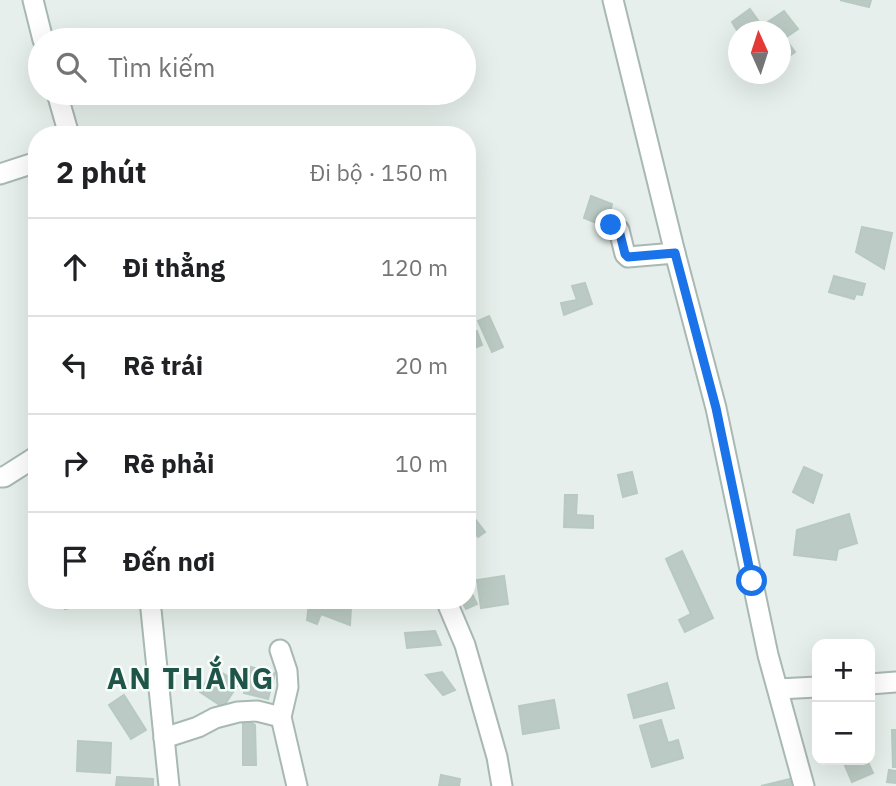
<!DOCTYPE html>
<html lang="vi">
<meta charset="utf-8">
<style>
:root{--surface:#fff;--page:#f6f6f6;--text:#202124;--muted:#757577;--line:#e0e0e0}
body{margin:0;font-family:"IBM Plex Sans",sans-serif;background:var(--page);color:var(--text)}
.controls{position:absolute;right:21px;bottom:21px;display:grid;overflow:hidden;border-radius:14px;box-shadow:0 7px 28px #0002}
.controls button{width:63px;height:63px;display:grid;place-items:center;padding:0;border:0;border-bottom:2px solid var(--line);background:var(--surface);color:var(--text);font:35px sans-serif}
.compass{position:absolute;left:728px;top:21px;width:63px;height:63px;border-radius:50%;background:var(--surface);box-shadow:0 7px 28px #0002;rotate:357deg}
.stop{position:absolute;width:21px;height:21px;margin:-16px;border:5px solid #1a73e8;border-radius:50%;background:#fff}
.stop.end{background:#1a73e8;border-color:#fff;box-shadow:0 2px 7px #0008}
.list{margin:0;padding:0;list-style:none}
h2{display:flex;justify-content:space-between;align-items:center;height:91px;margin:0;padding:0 28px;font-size:30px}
h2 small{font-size:23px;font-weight:400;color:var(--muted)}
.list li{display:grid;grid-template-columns:46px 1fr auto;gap:21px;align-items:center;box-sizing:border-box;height:98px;padding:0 28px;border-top:2px solid var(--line)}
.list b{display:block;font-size:26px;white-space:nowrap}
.list em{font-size:23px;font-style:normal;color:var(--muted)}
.icon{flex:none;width:38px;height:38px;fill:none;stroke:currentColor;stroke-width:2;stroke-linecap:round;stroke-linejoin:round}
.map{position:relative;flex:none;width:896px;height:786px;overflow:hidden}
.search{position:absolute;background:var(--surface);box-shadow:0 7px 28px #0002;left:28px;top:28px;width:448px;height:77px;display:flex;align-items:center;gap:18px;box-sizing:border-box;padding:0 24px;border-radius:38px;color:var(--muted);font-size:26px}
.panel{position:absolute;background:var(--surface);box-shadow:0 7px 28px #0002;left:28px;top:126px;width:448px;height:483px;border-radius:28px}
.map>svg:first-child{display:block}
</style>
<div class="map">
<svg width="896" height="786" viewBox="0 0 896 786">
<rect width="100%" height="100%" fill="#e6efeb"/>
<!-- building -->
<g fill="#bbcac4" stroke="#b8c9c2" stroke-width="2">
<path d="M840,0H871L869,7Z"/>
<path d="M750,9L762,26L784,11L798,29L785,38L795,52L780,63V32H738L732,22Z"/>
<path d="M591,196L612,204L606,227L584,218Z"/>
<path d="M862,227L892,233L884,269L856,252Z"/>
<path d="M834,276L865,284L862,295L856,294L854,299L829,292Z"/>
<path d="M585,283L592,304L564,315L561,303L577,300L572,286Z"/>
<path d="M489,316L503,347L492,352L478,321Z"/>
<path d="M477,331L482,345L467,351V335Z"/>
<path d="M804,467L822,475L813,503L793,492Z"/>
<path d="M632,472L637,493L623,497L618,475Z"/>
<path d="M565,495H577L576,515L593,516V528L564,527Z"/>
<path d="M849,514L857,543L838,549L836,560L794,555L797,530Z"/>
<path d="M472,515L485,532L478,537L467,524V519Z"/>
<path d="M682,551L713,618L685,632L679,620L691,614L666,559Z"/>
<path d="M504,576L508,604L481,608L477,580Z"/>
<path d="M471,592L477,604L466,609L461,600H467V594Z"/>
<path d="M63,600H80L82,605L65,609Z"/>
<path d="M309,604L351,607L350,625L321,614L317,624L307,620Z"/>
<path d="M435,631L441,645L407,648L405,633Z"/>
<path d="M251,667L275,673L268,699L244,693Z"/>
<path d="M214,668L239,683L223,707L200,692Z"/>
<path d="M442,672L455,690L443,695L426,675Z"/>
<path d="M667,683L674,708L634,718L628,695Z"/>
<path d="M124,695L146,730L131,739L109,705Z"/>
<path d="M554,700L559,728L523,734L519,706Z"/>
<path d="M243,719L255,725L256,765H243Z"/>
<path d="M661,720L668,743L678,740L683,758L652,767L640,726Z"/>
<path d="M892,730H896V767H893Z"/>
<path d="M78,741L111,743L110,773L77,771Z"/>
<path d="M846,760H867L873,773L852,782L843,761Z"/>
<path d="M889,770L896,771V783L887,782Z"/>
<path d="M441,775L460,779L459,786H439Z"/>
<path d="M117,777L153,779V786H116Z"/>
<path d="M790,779L792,786H761Z"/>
</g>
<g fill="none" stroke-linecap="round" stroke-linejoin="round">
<!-- street casing -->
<g stroke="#a8b8b2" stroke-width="23">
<g id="street">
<path d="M33,0L43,40"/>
<path d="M613,0L675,253L716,408L768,655L804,786"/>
<path d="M57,93L69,135"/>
<path d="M0,174L37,162"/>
<path d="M611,225L619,230L625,254L628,257L675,253"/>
<path d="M0,477H4L37,456"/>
<path d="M150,600L169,786"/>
<path d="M446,600L465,645L497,757L502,786"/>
<path d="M280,650L287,671L288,687L281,717L297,786"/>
<path d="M870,684L896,682"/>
<path d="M778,689L817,687"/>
<path d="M164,738L198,727L215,718L238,712L257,711L281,717"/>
</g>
</g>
<!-- street -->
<use href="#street" stroke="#fff" stroke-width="19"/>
</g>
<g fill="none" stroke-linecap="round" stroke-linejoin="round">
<!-- route -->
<path stroke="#1a73e8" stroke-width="9" d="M611,225L619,230L625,254L628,257L675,253L716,408L752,581"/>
</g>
<g text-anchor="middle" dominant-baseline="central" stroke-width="5" stroke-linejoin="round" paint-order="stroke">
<!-- district labels -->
<g font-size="30" font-weight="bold" letter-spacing="2" fill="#1f5548" stroke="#f7fbf9">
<text x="191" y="677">AN THẮNG</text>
</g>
</g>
</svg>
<div class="controls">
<button>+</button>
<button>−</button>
</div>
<svg class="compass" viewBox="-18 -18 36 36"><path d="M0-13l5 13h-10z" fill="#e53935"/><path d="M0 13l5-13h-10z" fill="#757577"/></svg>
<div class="stop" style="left:752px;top:581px"></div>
<div class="stop end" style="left:611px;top:225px"></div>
<div class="search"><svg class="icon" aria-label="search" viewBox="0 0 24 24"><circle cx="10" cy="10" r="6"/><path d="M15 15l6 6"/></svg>Tìm kiếm</div>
<section class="panel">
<h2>2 phút<small>Đi bộ · 150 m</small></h2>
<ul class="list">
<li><svg class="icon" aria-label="ahead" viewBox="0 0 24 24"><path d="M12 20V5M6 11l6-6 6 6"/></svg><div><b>Đi thẳng</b></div><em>120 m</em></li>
<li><svg class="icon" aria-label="left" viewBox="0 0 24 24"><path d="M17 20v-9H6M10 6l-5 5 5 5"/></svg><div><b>Rẽ trái</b></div><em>20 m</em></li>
<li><svg class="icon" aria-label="right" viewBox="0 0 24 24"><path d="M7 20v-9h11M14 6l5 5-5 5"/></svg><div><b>Rẽ phải</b></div><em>10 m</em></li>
<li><svg class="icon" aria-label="arrive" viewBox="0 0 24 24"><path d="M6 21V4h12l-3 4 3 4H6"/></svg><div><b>Đến nơi</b></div></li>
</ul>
</section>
</div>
